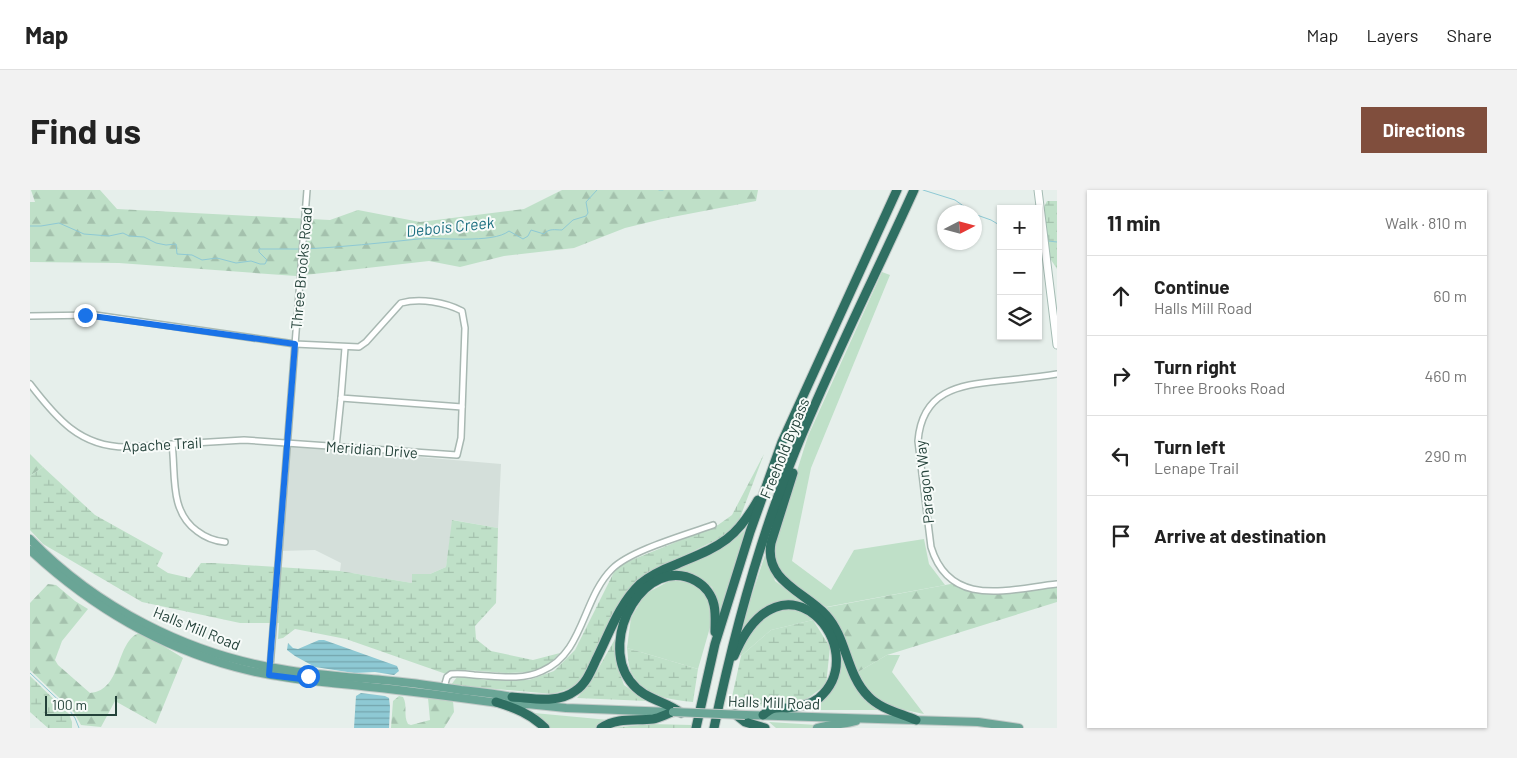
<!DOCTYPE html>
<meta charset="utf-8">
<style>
:root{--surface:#fff;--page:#f2f2f2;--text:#222;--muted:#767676;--line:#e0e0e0;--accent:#804e3d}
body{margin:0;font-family:Barlow,sans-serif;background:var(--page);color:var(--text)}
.controls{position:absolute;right:15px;top:15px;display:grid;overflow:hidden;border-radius:0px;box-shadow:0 1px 4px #0004}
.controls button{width:45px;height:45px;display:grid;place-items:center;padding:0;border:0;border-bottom:1px solid var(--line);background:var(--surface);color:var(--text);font:25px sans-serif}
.compass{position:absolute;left:907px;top:15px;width:45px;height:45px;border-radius:50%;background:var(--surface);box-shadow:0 1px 4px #0004;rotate:84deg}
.scale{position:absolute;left:15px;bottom:12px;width:72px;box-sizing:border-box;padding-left:5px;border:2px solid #24423a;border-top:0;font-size:14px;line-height:18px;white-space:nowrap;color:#24423a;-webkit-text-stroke:4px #f7fbf9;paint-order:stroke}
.stop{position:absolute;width:15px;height:15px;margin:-11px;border:4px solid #1a73e8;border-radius:50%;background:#fff}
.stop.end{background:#1a73e8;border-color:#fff;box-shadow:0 1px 5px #0008}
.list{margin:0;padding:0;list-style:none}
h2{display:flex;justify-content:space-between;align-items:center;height:65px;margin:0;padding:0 20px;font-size:21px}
h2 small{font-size:16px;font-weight:400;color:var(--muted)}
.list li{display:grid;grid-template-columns:32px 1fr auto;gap:15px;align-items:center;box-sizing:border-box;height:80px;padding:0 20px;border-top:1px solid var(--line)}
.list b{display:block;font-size:19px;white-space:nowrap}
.list p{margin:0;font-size:16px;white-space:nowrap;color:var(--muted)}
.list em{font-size:16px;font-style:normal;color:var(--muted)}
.icon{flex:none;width:28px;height:28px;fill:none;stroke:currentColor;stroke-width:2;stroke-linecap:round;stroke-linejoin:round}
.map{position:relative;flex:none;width:1027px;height:538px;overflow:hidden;border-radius:0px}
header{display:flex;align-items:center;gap:30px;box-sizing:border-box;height:70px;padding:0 25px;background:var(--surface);border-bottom:1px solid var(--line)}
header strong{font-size:24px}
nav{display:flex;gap:28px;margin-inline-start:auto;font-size:18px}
.intro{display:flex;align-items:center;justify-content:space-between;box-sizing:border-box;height:120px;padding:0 30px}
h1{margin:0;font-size:35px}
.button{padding:12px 22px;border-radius:0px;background:var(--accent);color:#fff;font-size:18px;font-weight:700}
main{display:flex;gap:30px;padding:0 30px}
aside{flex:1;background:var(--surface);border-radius:0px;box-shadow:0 1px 4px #0004}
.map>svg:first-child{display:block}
</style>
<header>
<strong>Map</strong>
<nav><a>Map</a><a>Layers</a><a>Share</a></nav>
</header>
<div class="intro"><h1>Find us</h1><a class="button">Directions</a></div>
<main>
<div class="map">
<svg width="1027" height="538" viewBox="0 0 1027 538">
<defs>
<pattern id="forest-firs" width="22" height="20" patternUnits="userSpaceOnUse" patternTransform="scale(1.25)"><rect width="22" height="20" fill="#bfe0c8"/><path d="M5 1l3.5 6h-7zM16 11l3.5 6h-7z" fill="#a4c1ad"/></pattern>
<pattern id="wetland-marsh" width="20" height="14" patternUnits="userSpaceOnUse" patternTransform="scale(1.25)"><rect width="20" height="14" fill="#bfe0c8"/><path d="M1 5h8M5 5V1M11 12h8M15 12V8" fill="none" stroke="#a4c1ad"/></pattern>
<pattern id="water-rules" width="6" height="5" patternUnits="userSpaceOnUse" patternTransform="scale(1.25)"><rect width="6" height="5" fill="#8ec9d4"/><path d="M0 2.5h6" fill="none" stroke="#74a5ad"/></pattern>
</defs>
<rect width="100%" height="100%" fill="#e6efeb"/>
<!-- built -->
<path fill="#d4dfda" d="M259,256L471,274L468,338L423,330L416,377L400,384H382V393L310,381L311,373L285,360L250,361Z"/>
<!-- green -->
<g fill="#bfe0c8">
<path d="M852,82L860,85L781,278L762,371L801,400L824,360L894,349L899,374L915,395L796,417L757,391L745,373L743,357L778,246Z"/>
<path d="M715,340L691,424L682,397L659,383L641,380L699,354Z"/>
<path d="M736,362L745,391L775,413H747L725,426L710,441Z"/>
<path d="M641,390L662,393L674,400L681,415L683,427L668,479L597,458L601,428L615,404Z"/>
<path d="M756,418L776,421L783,425V430L741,440L711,466L709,463C722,441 730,425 756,418Z"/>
<path d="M811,457L822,489L851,520H773L797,507L808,490Z"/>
<path d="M857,465H870L862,482L894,524L865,518L849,509L839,502L828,482Z"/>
<path d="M504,523L579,530L571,538H517Z"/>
<path d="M739,532L787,535L784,538H746Z"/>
</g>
<!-- forest -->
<g fill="url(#forest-firs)">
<path d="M1,0H70L87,19L300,30L328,20L390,32L494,19L532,0H728L726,11L632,29L595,38L544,58L474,66L430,77L399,71L266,86L89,73L0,72V12H5Z"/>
<path d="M0,264L13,277L0,286Z"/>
<path d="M926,393L954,402L1027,395V412L857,465L828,482L812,442L793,418Z"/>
<path d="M18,394L26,395L45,411L58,419L32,451L25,470L28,475L60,503C94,500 84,451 111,442L153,468L126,534L85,511L71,537L51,535L43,521L0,480V413Z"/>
<path d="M369,506L373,507C378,515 373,526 378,534L381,535L400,530L398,508L423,511L424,522L414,538H361L363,511Z"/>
</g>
<!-- wetland -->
<g fill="url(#wetland-marsh)">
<path d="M1017,11H1027V79L1014,59L1009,27Z"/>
<path d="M734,264L708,333L692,347L615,385L589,412L563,471L544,497L523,504L421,495L427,487L458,490H499L524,481L545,460L587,376L688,335L702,325Z"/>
<path d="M13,277L65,325L133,363L127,376L138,383L160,388L171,373H184L310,381L382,393V384H400L416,377L422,330L468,338L466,413L445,436L446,449L461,461L503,470L530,463L519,474L503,482L476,483L435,480L416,484L316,449L265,439L253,448L248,449L249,433H210L112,412L13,354L0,340V286Z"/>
<path d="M783,430L800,457L796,495L767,516H700L711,466L741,440Z"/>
<path d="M585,449L587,475L594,495L617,511L547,508L560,493Z"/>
<path d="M597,458L668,479L663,512C637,509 614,507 601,482C598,475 598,465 597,458Z"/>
<path d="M0,486L39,524L42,532V538H18L0,522Z"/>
<path d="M619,534L662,535L661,538H582Z"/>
</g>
<!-- water -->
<g fill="url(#water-rules)">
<path d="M289,450H294L367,476L369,481L364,485L345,482L324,483L285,477L265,466L257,460L258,453L263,458L268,459Z"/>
<path d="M331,503L355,506L359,508L360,517L359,538H324L326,506Z"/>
</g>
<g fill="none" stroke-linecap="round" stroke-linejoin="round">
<!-- stream -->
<g stroke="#8ec9d4" stroke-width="1">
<path d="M629,0H633"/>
<path d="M893,0L925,10L942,22"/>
<path d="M944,24L961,30L971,36"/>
<path d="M0,36H11L29,33L54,44L79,46L93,43L99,46L114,47L126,53L136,55L146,54L147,64L162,65L172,70L187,68L206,73L221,71L230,74H235L237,70L229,62V59H270"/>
<path d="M1018,51L1027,52"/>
<path d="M1008,52H1011"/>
<path d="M275,59C313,57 350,53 388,49C409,47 463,54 479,41L493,49L498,46L501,40L514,44C519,38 525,40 532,40L543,30L556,26L558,23L556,12L567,0"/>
<path d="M0,483L40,521L45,528L49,538"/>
</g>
<!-- street casing -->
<g stroke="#a8b8b2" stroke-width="8">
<g id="street">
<path d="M0,126L65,125L265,154L329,157L336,152L371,113C390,108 415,112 432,121L435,138L431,248L427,265L214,250L96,257C50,257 26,228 0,194"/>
<path d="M315,158L311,208L432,217"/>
<path d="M1027,184C1008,187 988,189 969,191C928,195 892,201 888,251L901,357C920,419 979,399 1027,394"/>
<path d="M142,254C146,284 139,321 167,341C176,348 184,351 195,352"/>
<path d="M306,257L311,208"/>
<path d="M240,478L277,0"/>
<path d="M414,497L417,487L421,484C429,483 437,484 444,485C467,486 491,491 512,481C554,463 552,409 582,379C601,360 656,345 683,335"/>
</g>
</g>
<!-- secondary casing -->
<g stroke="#a4bbb3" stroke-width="9">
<path id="secondary" d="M1008,0L1027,155"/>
</g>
<!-- primary casing -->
<g stroke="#c2cac8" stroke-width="10">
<g id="primary">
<path d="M0,349C66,417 157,464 251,479C284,485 318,487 352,490C378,492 405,496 431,500C449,502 469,504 487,508"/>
<path d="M0,360C58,414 128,456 205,477C249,489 295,492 340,497C390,502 440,509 490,516L497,514L536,518L641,522"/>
<path d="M715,525L948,532L989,538"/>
<path d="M787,538C800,534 813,535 826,531"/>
</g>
</g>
<!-- highway casing -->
<g stroke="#c2cac8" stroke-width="11">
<g id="highway">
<path d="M763,283L741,353C734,391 775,402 796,425C817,448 816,484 838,506C850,519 870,523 886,530"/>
<path d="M704,466C752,351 845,459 789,508C780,515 768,517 757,518C752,518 746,517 742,519C739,520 736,523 733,525"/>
<path d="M482,507C502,508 528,514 545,501C556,494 561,481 566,470C579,444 589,414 610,394C621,385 634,379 647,374C689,356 704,352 728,310"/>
<path d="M466,512C485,518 501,524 515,538"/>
<path d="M651,523C634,510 614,510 600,491C568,448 616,363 666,391C675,396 682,405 684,415C686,424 685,433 685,442"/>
<path d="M705,524L715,532L735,538"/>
<path d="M571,538C588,527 605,531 623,529C630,528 636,524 643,522"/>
<path d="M666,538L685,454L720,342L752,252L867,0"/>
<path d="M684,538C704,443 729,349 766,259C802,171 845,86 884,0"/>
</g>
</g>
<!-- street -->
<use href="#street" stroke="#fff" stroke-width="5"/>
<!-- secondary -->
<use href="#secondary" stroke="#fff" stroke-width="7"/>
<!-- primary -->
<use href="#primary" stroke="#6aa596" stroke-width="8"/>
<!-- highway -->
<use href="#highway" stroke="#2f6f62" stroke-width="9"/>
<!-- primary-bridge casing -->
<g stroke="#c2cac8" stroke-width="10" stroke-linecap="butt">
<path id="primary-bridge" d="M643,522L715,525"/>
</g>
<!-- primary-bridge -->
<use href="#primary-bridge" stroke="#6aa596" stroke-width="8"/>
</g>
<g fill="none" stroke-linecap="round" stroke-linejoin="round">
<!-- route -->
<path stroke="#1a73e8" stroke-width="6" d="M55,125L265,154L239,485L271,489L273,487L278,486"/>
</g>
<g text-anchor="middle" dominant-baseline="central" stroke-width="4" stroke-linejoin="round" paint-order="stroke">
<!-- street labels -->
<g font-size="15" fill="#24423a" stroke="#f7fbf9">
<text transform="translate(271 78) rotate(-85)">Three Brooks Road</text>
<text transform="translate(132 254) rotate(-3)">Apache Trail</text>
<text transform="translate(754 258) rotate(-68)">Freehold Bypass</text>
<text transform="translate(342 259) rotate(4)">Meridian Drive</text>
<text transform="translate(894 292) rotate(-96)">Paragon Way</text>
<text transform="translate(167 438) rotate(22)">Halls Mill Road</text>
<text transform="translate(744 512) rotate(2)">Halls Mill Road</text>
</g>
<!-- water labels -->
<g font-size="16" font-style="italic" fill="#1c6f80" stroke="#f7fbf9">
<text transform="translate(420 36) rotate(-6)">Debois Creek</text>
</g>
</g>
</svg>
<div class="controls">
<button>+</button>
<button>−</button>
<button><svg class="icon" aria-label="layers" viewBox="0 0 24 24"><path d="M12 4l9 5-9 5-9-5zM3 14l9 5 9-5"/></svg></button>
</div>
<svg class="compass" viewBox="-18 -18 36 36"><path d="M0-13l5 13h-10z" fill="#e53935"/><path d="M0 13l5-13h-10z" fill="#767676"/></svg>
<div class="scale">100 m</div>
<div class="stop" style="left:278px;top:486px"></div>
<div class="stop end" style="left:55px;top:125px"></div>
</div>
<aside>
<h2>11 min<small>Walk · 810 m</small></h2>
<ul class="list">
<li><svg class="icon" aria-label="ahead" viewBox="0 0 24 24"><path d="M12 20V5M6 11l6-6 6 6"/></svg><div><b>Continue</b><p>Halls Mill Road</p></div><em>60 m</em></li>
<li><svg class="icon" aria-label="right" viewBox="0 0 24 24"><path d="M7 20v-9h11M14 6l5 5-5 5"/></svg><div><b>Turn right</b><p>Three Brooks Road</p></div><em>460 m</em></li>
<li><svg class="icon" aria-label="left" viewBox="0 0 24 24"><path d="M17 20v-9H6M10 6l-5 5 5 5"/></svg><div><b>Turn left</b><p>Lenape Trail</p></div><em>290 m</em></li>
<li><svg class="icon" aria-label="arrive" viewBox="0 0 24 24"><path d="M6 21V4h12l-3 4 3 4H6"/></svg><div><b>Arrive at destination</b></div></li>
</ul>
</aside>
</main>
